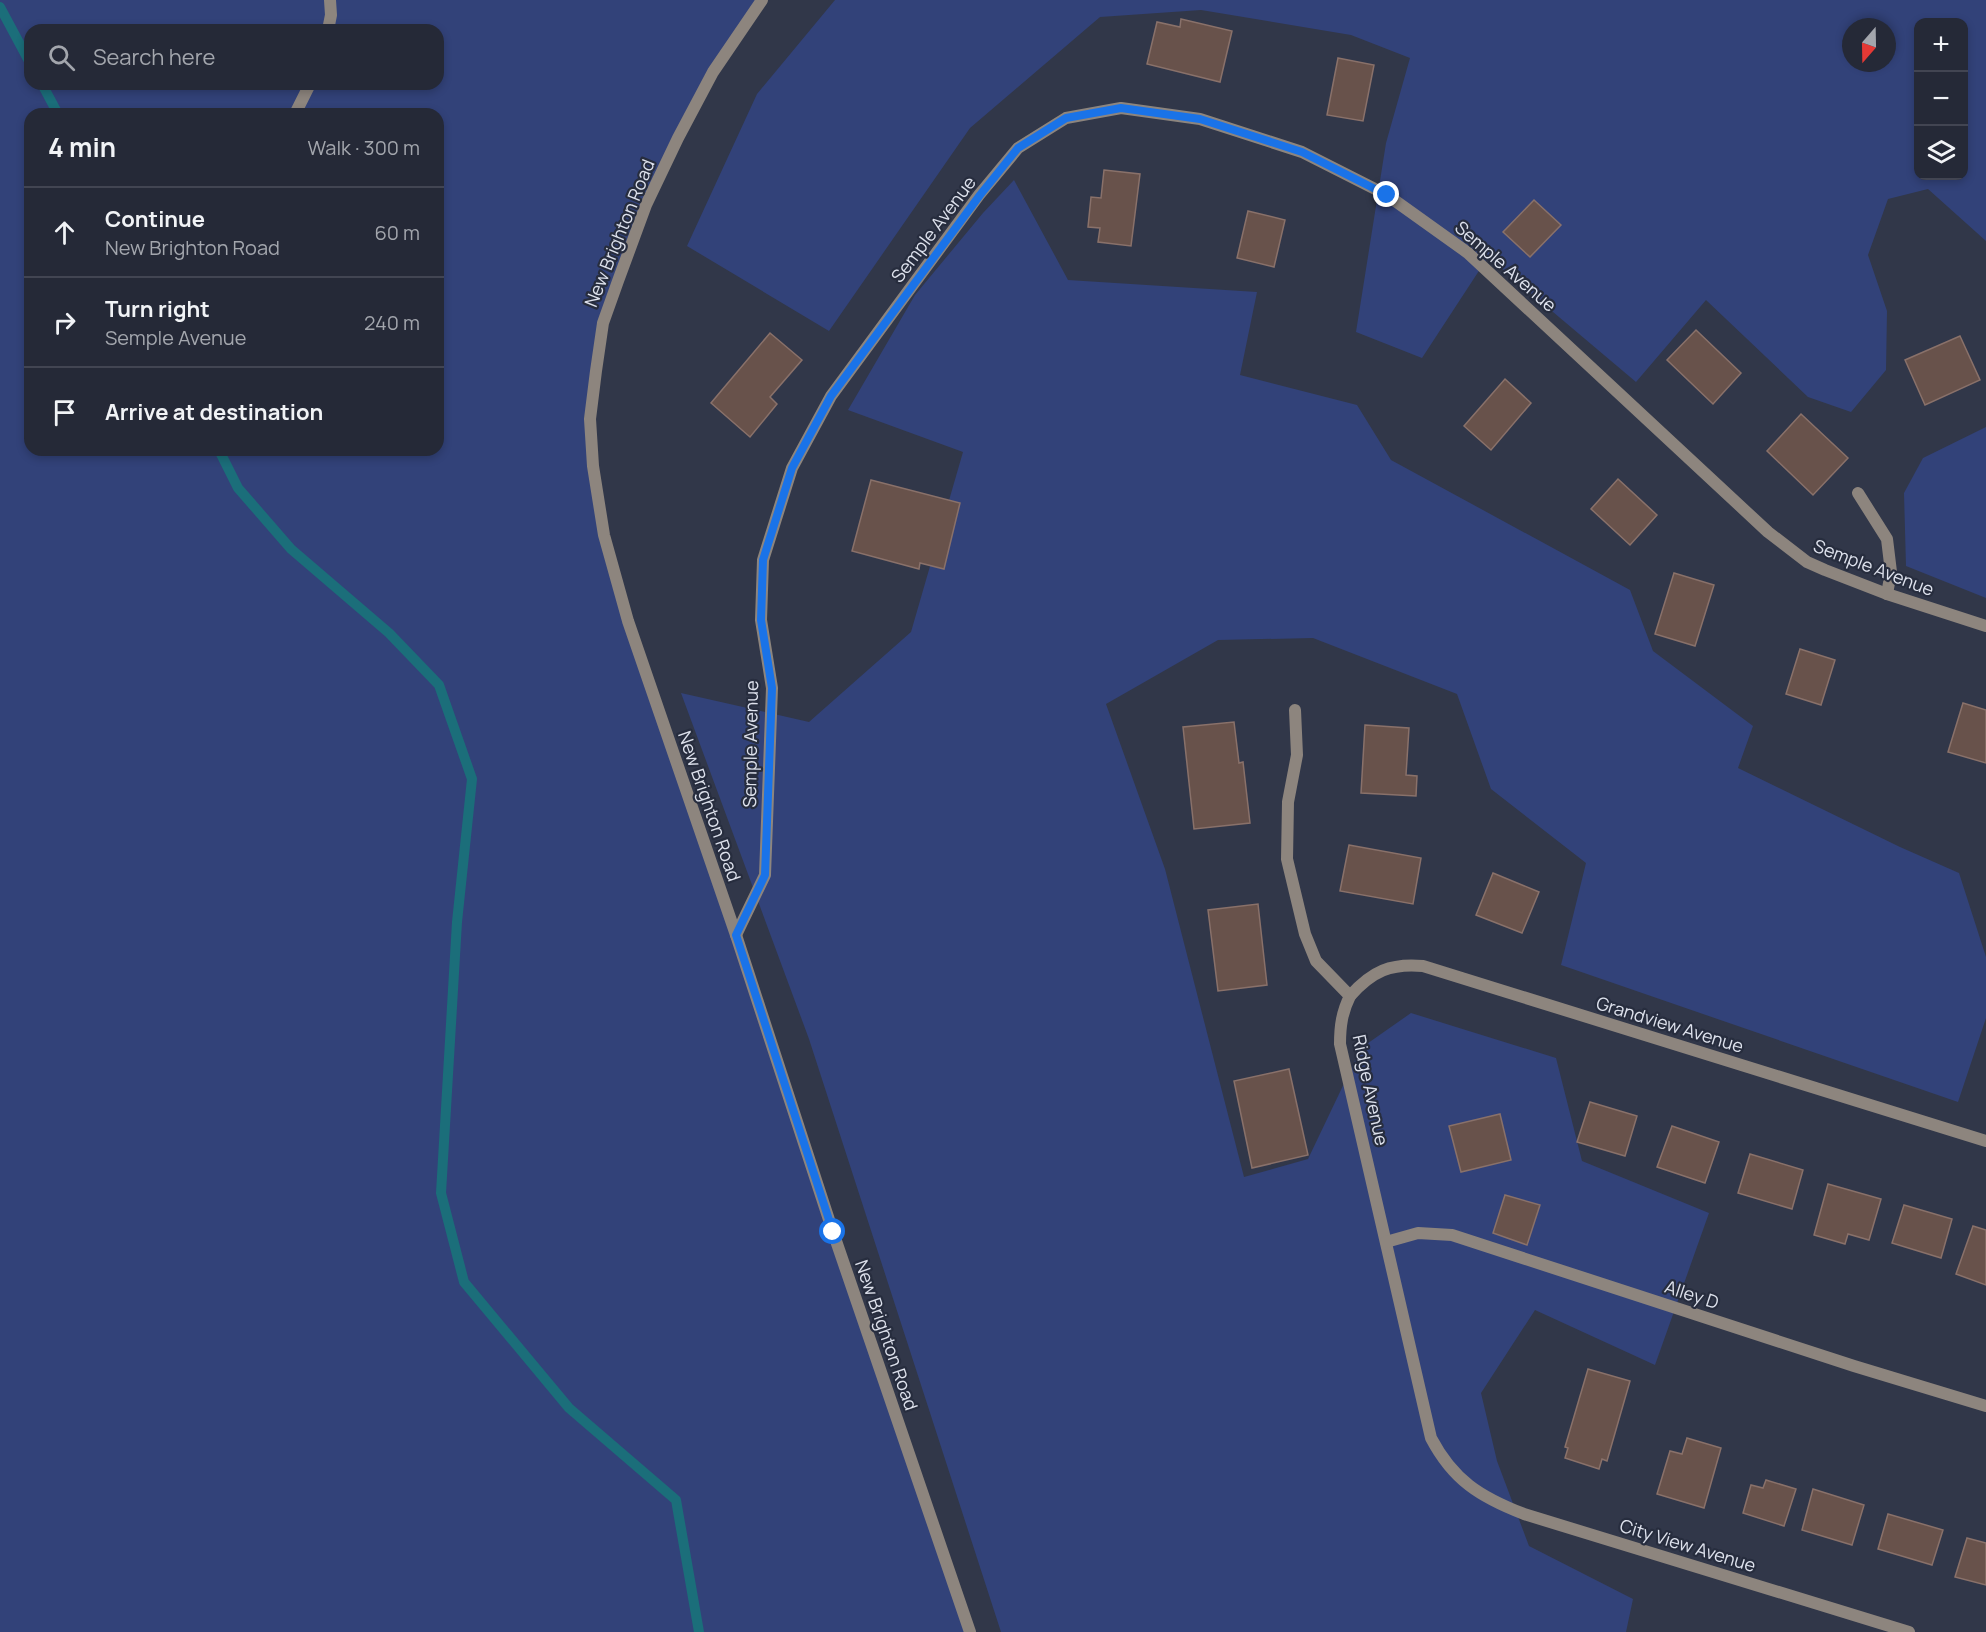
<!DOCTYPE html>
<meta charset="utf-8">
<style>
:root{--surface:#252937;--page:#313542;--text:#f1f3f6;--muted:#a3a6ad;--line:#424552}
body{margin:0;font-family:Manrope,sans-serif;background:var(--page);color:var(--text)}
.controls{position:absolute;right:18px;top:18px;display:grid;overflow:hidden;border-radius:12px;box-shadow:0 3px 9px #0003}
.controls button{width:54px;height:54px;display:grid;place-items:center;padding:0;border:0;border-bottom:2px solid var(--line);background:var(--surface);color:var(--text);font:30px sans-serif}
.compass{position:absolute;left:1842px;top:18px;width:54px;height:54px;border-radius:50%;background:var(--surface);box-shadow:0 3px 9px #0003;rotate:200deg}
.stop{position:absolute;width:18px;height:18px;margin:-14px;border:4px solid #1a73e8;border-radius:50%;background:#fff}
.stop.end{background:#1a73e8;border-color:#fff;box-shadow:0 2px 6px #0008}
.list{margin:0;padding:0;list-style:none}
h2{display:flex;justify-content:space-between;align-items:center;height:78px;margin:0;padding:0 24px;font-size:26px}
h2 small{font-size:20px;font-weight:400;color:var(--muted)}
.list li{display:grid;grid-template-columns:39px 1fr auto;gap:18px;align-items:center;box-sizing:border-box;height:90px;padding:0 24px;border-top:2px solid var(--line)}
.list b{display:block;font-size:22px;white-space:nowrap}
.list p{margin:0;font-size:20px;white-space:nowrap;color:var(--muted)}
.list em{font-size:20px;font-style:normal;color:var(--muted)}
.icon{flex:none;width:33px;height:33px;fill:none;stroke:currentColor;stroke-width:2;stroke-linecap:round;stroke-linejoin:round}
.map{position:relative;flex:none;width:1986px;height:1632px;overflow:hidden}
.search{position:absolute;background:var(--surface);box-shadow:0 3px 9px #0003;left:24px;top:24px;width:420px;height:66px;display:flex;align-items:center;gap:15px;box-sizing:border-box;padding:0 21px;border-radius:18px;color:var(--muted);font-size:22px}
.panel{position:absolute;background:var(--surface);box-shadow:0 3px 9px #0003;left:24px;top:108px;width:420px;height:348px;border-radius:18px}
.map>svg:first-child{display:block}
</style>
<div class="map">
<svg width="1986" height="1632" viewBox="0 0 1986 1632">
<rect width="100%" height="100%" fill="#313749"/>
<!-- green -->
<g fill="#324279" fill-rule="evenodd">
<path d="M0,0H762L678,138L603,323L590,419L604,535L970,1632H0ZM30,30H438V84H30ZM30,114H438V450H30Z"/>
<path d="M835,0H1986V241L1928,189L1888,199L1868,255L1887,311L1886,370L1851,412L1808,397L1706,300L1636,382L1488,257L1422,358L1356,332L1386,143L1410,58L1351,35L1201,10L1100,17L970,128L829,331L687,246L757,94ZM1918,22H1964V176H1918ZM1851,27H1887V63H1851Z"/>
<path d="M1014,180L1068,280L1257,292L1240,375L1357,405L1391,460L1630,590L1653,651L1753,726L1738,768L1900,847L1959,873L1986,957V1018L1958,1102L1561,965L1586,863L1491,789L1457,694L1313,638L1218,640L1106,704L1165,869L1244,1177L1308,1159L1361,1048L1411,1013L1556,1058L1582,1161L1709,1213L1655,1365L1535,1310L1481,1393L1497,1461L1529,1546L1633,1599L1626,1632H1001L809,1039L681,693L809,722L911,632L963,452L848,410L915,295L983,213Z"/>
<path d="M1986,427V598L1906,566L1904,493L1923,458Z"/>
</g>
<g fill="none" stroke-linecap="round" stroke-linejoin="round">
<!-- stream -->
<g stroke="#1b6e7a" stroke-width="10">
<path d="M0,7L30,63"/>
<path d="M42,84L58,114"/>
<path d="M219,450L238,488L291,549L389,633L439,685L472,779L457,922L441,1193L464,1282L569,1408L676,1500L699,1632"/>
</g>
</g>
<!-- building -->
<g fill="#68524b" stroke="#89716a" stroke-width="1.5">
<path d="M1181,19L1232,31L1220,82L1147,64L1157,22L1180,27Z"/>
<path d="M1338,58L1374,65L1363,121L1327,115Z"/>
<path d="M1104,170L1140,174L1131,246L1098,242L1100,228L1088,227L1091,197L1101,198Z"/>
<path d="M1534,200L1561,225L1530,257L1503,232Z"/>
<path d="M1248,211L1285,220L1274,267L1237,258Z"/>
<path d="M1696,330L1741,373L1713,404L1667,360Z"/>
<path d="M770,333L802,360L770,397L777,404L750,437L711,403Z"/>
<path d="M1960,336L1980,380L1925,405L1905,360Z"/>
<path d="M1505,379L1531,403L1491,450L1464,426Z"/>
<path d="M1801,414L1848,458L1813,495L1767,451Z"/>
<path d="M1618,479L1657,515L1630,545L1591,509Z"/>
<path d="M871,480L960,503L944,569L920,563L919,569L852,551Z"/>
<path d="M1674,573L1714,585L1695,646L1655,634Z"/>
<path d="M1800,649L1835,660L1821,705L1786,694Z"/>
<path d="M1963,703L1986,710V763L1948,752Z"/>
<path d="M1234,722L1239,763L1243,762L1250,823L1194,829L1183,727Z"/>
<path d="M1365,725L1409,728L1406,775L1417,776L1416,796L1361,793Z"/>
<path d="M1349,845L1421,858L1413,904L1340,891Z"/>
<path d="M1493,873L1539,892L1522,933L1476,915Z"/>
<path d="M1258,904L1267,985L1218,991L1208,910Z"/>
<path d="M1289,1069L1308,1155L1252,1168L1234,1081Z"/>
<path d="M1590,1102L1637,1116L1625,1156L1577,1142Z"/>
<path d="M1500,1114L1511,1160L1461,1172L1449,1126Z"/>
<path d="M1672,1126L1719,1142L1705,1183L1657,1167Z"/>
<path d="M1750,1154L1803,1170L1792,1209L1738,1193Z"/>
<path d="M1828,1184L1881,1199L1869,1240L1848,1234L1845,1244L1814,1235Z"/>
<path d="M1505,1195L1540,1205L1527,1245L1493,1233Z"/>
<path d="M1904,1205L1952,1219L1941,1258L1892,1243Z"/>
<path d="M1973,1226L1986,1230V1285L1956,1274Z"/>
<path d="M1588,1369L1630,1381L1607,1461L1602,1459L1599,1469L1565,1458L1568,1448L1565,1447Z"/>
<path d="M1687,1438L1721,1448L1704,1508L1657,1494L1670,1451L1682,1454Z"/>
<path d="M1766,1480L1796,1489L1784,1526L1743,1513L1751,1485L1763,1488Z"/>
<path d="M1813,1489L1864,1505L1852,1545L1802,1530Z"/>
<path d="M1888,1514L1943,1530L1932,1565L1878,1549Z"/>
<path d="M1967,1538L1986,1543V1585L1955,1577Z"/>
</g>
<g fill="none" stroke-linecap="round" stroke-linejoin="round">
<!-- minor -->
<g stroke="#8d857e" stroke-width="12">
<path d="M328,30L331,15L330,0"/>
<path d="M295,114L310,84"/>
<path d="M1858,493L1887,539L1891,572L1887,594"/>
<path d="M1295,710L1297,755L1288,802L1287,859L1305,934L1316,961L1350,996C1342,1012 1340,1026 1340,1044L1431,1438C1453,1480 1480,1497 1524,1514L1909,1632"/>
<path d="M736,935L765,875L772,688L761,620L763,560L792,468L831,396L979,195L1018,148L1066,118L1121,108L1200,119L1302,152L1387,195L1468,253L1768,532L1807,562L1825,570L1887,594L1986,626"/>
<path d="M1350,996C1372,971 1391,963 1423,966L1986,1141"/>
<path d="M1386,1242L1418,1233L1452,1235L1854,1366L1986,1406"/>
</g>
<!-- tertiary -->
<path stroke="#8d857e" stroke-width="12" d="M762,0L713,72L678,138L646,205L618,281L603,323L596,371L590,419L593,466L604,535L628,621L736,935L833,1232L970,1632"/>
</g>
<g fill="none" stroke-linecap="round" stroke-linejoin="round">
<!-- route -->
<path stroke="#1a73e8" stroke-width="8" d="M833,1232L736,935L765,875L772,688L761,620L763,560L792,468L831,396L980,195L1018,148L1066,118L1121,108L1200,119L1302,152L1387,195"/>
</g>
<g text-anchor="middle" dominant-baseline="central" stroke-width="4.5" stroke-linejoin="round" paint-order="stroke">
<!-- street labels -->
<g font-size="18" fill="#dee2ed" stroke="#272d3e">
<text transform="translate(933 229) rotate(-53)">Semple Avenue</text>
<text transform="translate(619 233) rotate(-68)">New Brighton Road</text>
<text transform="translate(1506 266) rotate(41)">Semple Avenue</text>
<text transform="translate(1874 567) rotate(21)">Semple Avenue</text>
<text transform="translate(750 744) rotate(-89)">Semple Avenue</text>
<text transform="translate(710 806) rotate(71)">New Brighton Road</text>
<text transform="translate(1670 1024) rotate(17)">Grandview Avenue</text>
<text transform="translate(1371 1090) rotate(78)">Ridge Avenue</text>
<text transform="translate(1692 1294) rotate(18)">Alley D</text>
<text transform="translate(887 1335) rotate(71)">New Brighton Road</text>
<text transform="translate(1688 1545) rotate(17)">City View Avenue</text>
</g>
</g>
</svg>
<div class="controls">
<button>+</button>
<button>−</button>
<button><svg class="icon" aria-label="layers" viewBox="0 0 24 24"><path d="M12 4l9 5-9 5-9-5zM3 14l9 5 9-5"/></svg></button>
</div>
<svg class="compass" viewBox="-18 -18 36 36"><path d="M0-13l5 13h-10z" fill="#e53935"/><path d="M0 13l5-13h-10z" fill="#a3a6ad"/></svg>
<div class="stop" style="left:833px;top:1232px"></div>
<div class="stop end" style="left:1387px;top:195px"></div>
<div class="search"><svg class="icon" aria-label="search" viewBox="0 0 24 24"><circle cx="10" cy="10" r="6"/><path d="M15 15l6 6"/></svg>Search here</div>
<section class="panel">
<h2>4 min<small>Walk · 300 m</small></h2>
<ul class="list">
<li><svg class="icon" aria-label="ahead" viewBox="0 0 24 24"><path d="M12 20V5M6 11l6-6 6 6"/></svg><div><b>Continue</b><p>New Brighton Road</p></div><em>60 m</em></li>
<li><svg class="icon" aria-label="right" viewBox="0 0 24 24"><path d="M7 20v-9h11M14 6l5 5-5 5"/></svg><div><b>Turn right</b><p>Semple Avenue</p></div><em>240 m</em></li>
<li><svg class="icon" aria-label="arrive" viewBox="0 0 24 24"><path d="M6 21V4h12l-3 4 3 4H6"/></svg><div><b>Arrive at destination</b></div></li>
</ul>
</section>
</div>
